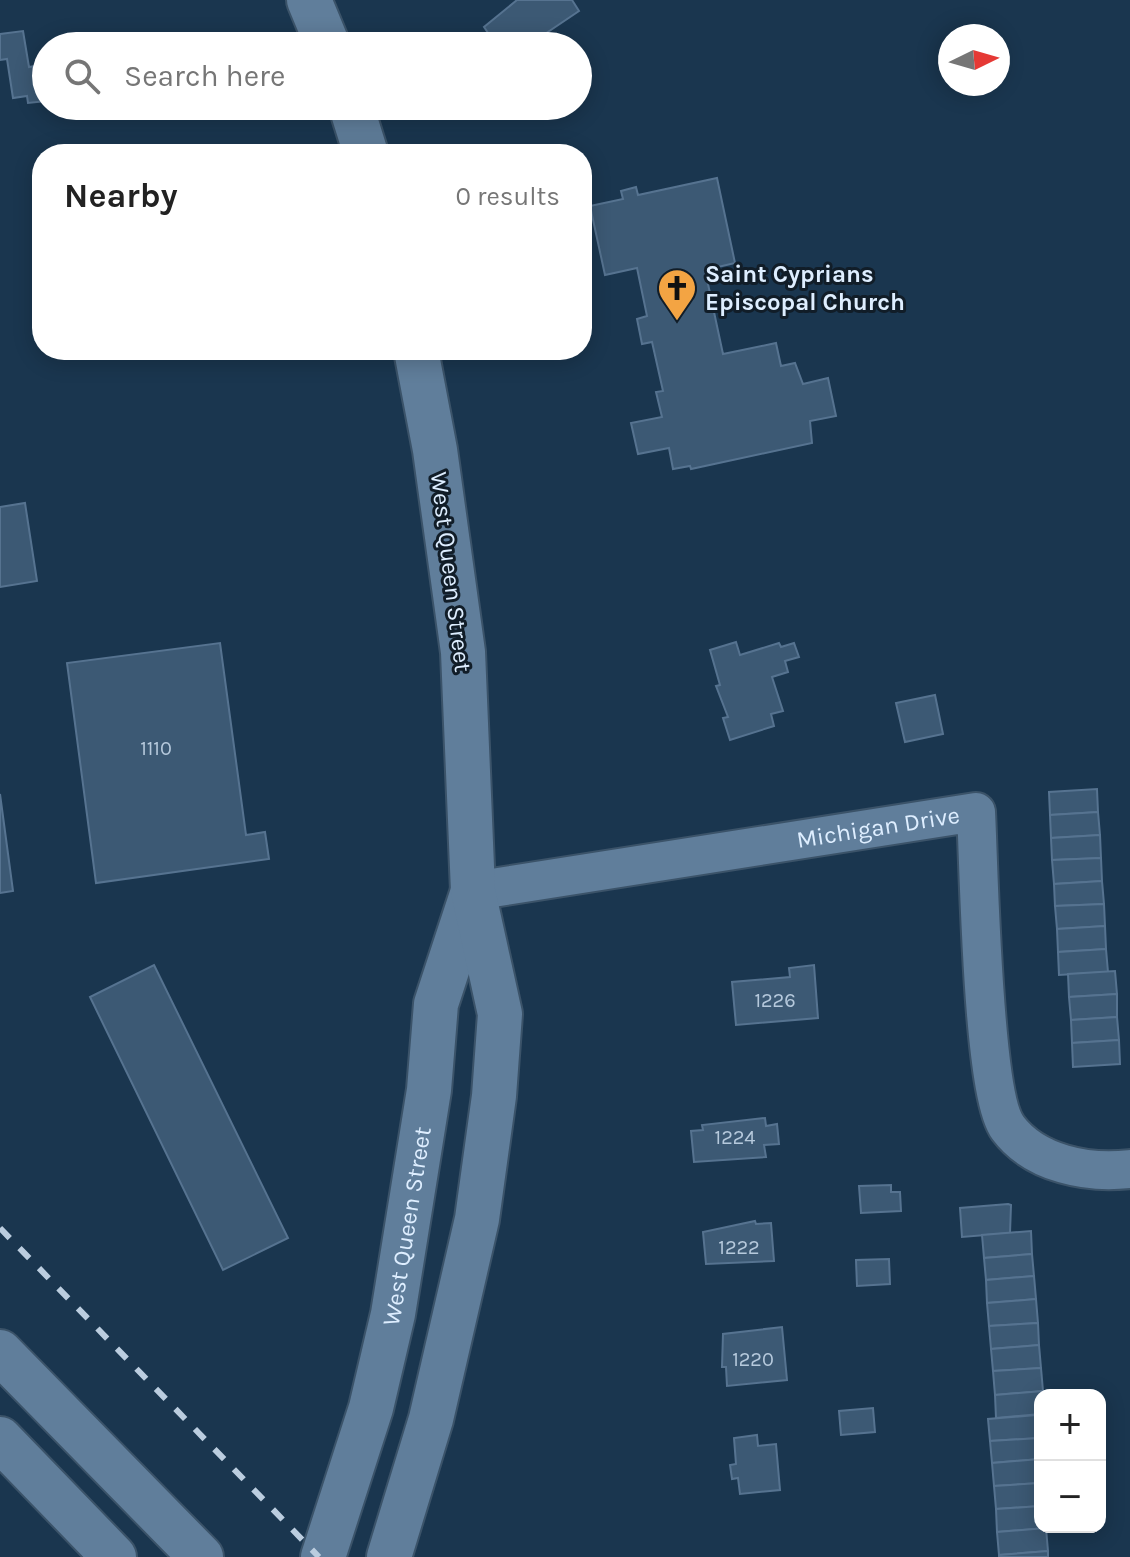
<!DOCTYPE html>
<meta charset="utf-8">
<style>
:root{--surface:#fff;--page:#f2f2f2;--text:#222;--muted:#767676;--line:#e0e0e0}
body{margin:0;font-family:Karla,sans-serif;background:var(--page);color:var(--text)}
.controls{position:absolute;right:24px;bottom:24px;display:grid;overflow:hidden;border-radius:16px;box-shadow:0 4px 20px #0003}
.controls button{width:72px;height:72px;display:grid;place-items:center;padding:0;border:0;border-bottom:2px solid var(--line);background:var(--surface);color:var(--text);font:40px sans-serif}
.compass{position:absolute;left:938px;top:24px;width:72px;height:72px;border-radius:50%;background:var(--surface);box-shadow:0 4px 20px #0003;rotate:85deg}
.list{margin:0;padding:0;list-style:none}
h2{display:flex;justify-content:space-between;align-items:center;height:104px;margin:0;padding:0 32px;font-size:34px}
h2 small{font-size:26px;font-weight:400;color:var(--muted)}
.icon{flex:none;width:44px;height:44px;fill:none;stroke:currentColor;stroke-width:2;stroke-linecap:round;stroke-linejoin:round}
.map{position:relative;flex:none;width:1130px;height:1557px;overflow:hidden}
.search{position:absolute;background:var(--surface);box-shadow:0 4px 20px #0003;left:32px;top:32px;width:560px;height:88px;display:flex;align-items:center;gap:20px;box-sizing:border-box;padding:0 28px;border-radius:44px;color:var(--muted);font-size:30px}
.panel{position:absolute;background:var(--surface);box-shadow:0 4px 20px #0003;left:32px;top:144px;width:560px;height:216px;border-radius:32px}
.map>svg:first-child{display:block}
</style>
<div class="map">
<svg width="1130" height="1557" viewBox="0 0 1130 1557">
<rect width="100%" height="100%" fill="#1a364f"/>
<!-- building -->
<g fill="#3c5974" stroke="#567390" stroke-width="2">
<path d="M517,0H572L579,11L527,46H497L484,27Z"/>
<path d="M23,31L29,67L46,64V101L28,103L27,96L13,98L7,59L0,60V34Z"/>
<path d="M717,178L735,263L705,270L723,354L776,343L781,366L795,363L803,384L828,378L836,416L810,421L812,443L691,469L690,466L673,469L669,448L638,454L631,423L662,417L656,392L663,391L652,342L642,344L637,319L647,316L637,268L605,275L590,206L623,199L621,191L636,187L638,195Z"/>
<path d="M25,503L37,581L0,587V507Z"/>
<path d="M736,642L740,655L779,643L781,647L794,643L799,657L785,661L788,672L772,677L783,711L771,714L774,726L730,740L723,718L728,717L716,686L720,685L710,650Z"/>
<path d="M220,643L246,835L265,832L269,859L96,883L67,663Z"/>
<path d="M935,695L943,734L905,742L896,703Z"/>
<path d="M1097,789L1098,812L1050,815L1049,792Z"/>
<path d="M0,794L13,891L0,893Z"/>
<path d="M1098,812L1100,835L1051,838L1050,815Z"/>
<path d="M1100,835L1101,858L1052,860L1051,838Z"/>
<path d="M1101,858L1102,881L1054,884L1052,860Z"/>
<path d="M1102,881L1104,904L1055,906L1054,884Z"/>
<path d="M1104,904L1105,926L1057,929L1055,906Z"/>
<path d="M1105,926L1106,949L1058,952L1057,929Z"/>
<path d="M1106,949L1108,972L1059,975L1058,952Z"/>
<path d="M154,965L288,1238L223,1270L90,997Z"/>
<path d="M814,965L818,1018L736,1025L732,982L790,977L789,968Z"/>
<path d="M1115,971L1117,994L1069,997L1068,974Z"/>
<path d="M1117,994V1017L1071,1020L1069,997Z"/>
<path d="M1117,1017L1119,1040L1072,1043L1071,1020Z"/>
<path d="M1119,1040L1120,1064L1073,1067L1072,1043Z"/>
<path d="M765,1118L766,1126L777,1124L779,1144L764,1145L766,1157L694,1162L691,1131L703,1130L702,1125Z"/>
<path d="M891,1185V1192H900L901,1211L861,1213L859,1186Z"/>
<path d="M1008,1204L1011,1205L1010,1233L962,1237L960,1208Z"/>
<path d="M755,1221L756,1224L771,1223L774,1261L706,1264L703,1232Z"/>
<path d="M1031,1231L1032,1254L984,1258L982,1235Z"/>
<path d="M1032,1254L1034,1276L986,1280L984,1258Z"/>
<path d="M889,1259L890,1284L857,1286L856,1260Z"/>
<path d="M1034,1276L1036,1299L987,1303L986,1280Z"/>
<path d="M1036,1299L1038,1323L989,1326L987,1303Z"/>
<path d="M1038,1323L1039,1345L991,1349L989,1326Z"/>
<path d="M782,1327L787,1380L727,1386L726,1367H722L723,1334Z"/>
<path d="M1039,1345L1041,1368L993,1371L991,1349Z"/>
<path d="M1041,1368L1043,1391L995,1395L993,1371Z"/>
<path d="M1043,1391L1040,1414L996,1418L995,1395Z"/>
<path d="M873,1408L875,1432L841,1435L839,1411Z"/>
<path d="M1037,1415L1039,1438L990,1441L988,1419Z"/>
<path d="M757,1435L758,1446L776,1444L780,1490L740,1494L738,1478L732,1479L730,1465L736,1464L734,1438Z"/>
<path d="M1039,1438L1040,1459L992,1463L990,1441Z"/>
<path d="M1040,1459V1483L994,1486L992,1463Z"/>
<path d="M1040,1483V1506L996,1509L994,1486Z"/>
<path d="M1040,1506V1527L1046,1528L997,1532L996,1509Z"/>
<path d="M1046,1528L1048,1551L999,1555L997,1532Z"/>
<path d="M1048,1551V1557H999V1555Z"/>
</g>
<g fill="none" stroke-linecap="round" stroke-linejoin="round">
<!-- minor casing -->
<g stroke="#3b5369" stroke-width="42">
<g id="minor">
<path id="s1" d="M473,891L976,812C979,867 982,1094 1008,1128C1035,1164 1088,1174 1130,1169"/>
</g>
</g>
<!-- secondary casing -->
<g stroke="#3b5369" stroke-width="48">
<g id="secondary">
<path d="M309,0L328,46"/>
<path d="M351,106L366,154"/>
<path d="M0,1352L201,1557"/>
<path d="M0,1439L114,1557"/>
<path id="s2" d="M323,1557L371,1408L393,1314L429,1090L436,1004L473,891"/>
<path d="M389,1557L431,1419L477,1219L494,1096L500,1014L473,891L463,652L435,450L416,350"/>
</g>
</g>
<!-- minor -->
<use href="#minor" stroke="#607e9b" stroke-width="38"/>
<!-- secondary -->
<use href="#secondary" stroke="#607e9b" stroke-width="44"/>
<!-- rail -->
<path stroke="#bbcddf" stroke-width="6" stroke-dasharray="14 14" stroke-linecap="butt" d="M0,1228L319,1557"/>
</g>
<!-- icons -->
<defs>
<g id="church-pin" transform="scale(2)"><path d="M0 17L-7.5 6A9.5 9.5 0 1 1 7.5 6Z" fill="#f3a443" stroke="#111d28"/><path d="M-1.2-6h2.4v3.5h3.3v2.4h-3.3V6h-2.4V-.1h-3.3v-2.4h3.3Z" fill="#111"/></g>
</defs>
<g fill-rule="evenodd">
<use href="#church-pin" x="677" y="288"/>
</g>
<g text-anchor="middle" dominant-baseline="central" stroke-width="6" stroke-linejoin="round" paint-order="stroke">
<!-- number labels -->
<g font-size="20" fill="#b6c9dc">
<text x="156" y="748">1110</text>
<text x="775" y="1000">1226</text>
<text x="735" y="1137">1224</text>
<text x="739" y="1247">1222</text>
<text x="753" y="1359">1220</text>
</g>
<!-- poi labels -->
<g font-size="24" font-weight="bold" fill="#deeeff" stroke="#111d28" text-anchor="start">
<text x="705" y="274">Saint Cyprians<tspan x="705" dy="28">Episcopal Church</tspan></text>
</g>
<!-- street labels -->
<g font-size="24" fill="#deeeff" stroke="#111d28">
<text transform="translate(451 572) rotate(83)">West Queen Street</text>
<text stroke="none"><textPath href="#s1" startOffset="410">Michigan Drive</textPath></text>
<text stroke="none"><textPath href="#s2" startOffset="342">West Queen Street</textPath></text>
</g>
</g>
</svg>
<div class="controls">
<button>+</button>
<button>−</button>
</div>
<svg class="compass" viewBox="-18 -18 36 36"><path d="M0-13l5 13h-10z" fill="#e53935"/><path d="M0 13l5-13h-10z" fill="#767676"/></svg>
<div class="search"><svg class="icon" aria-label="search" viewBox="0 0 24 24"><circle cx="10" cy="10" r="6"/><path d="M15 15l6 6"/></svg>Search here</div>
<section class="panel">
<h2>Nearby<small>0 results</small></h2>
<ul class="list">
</ul>
</section>
</div>
